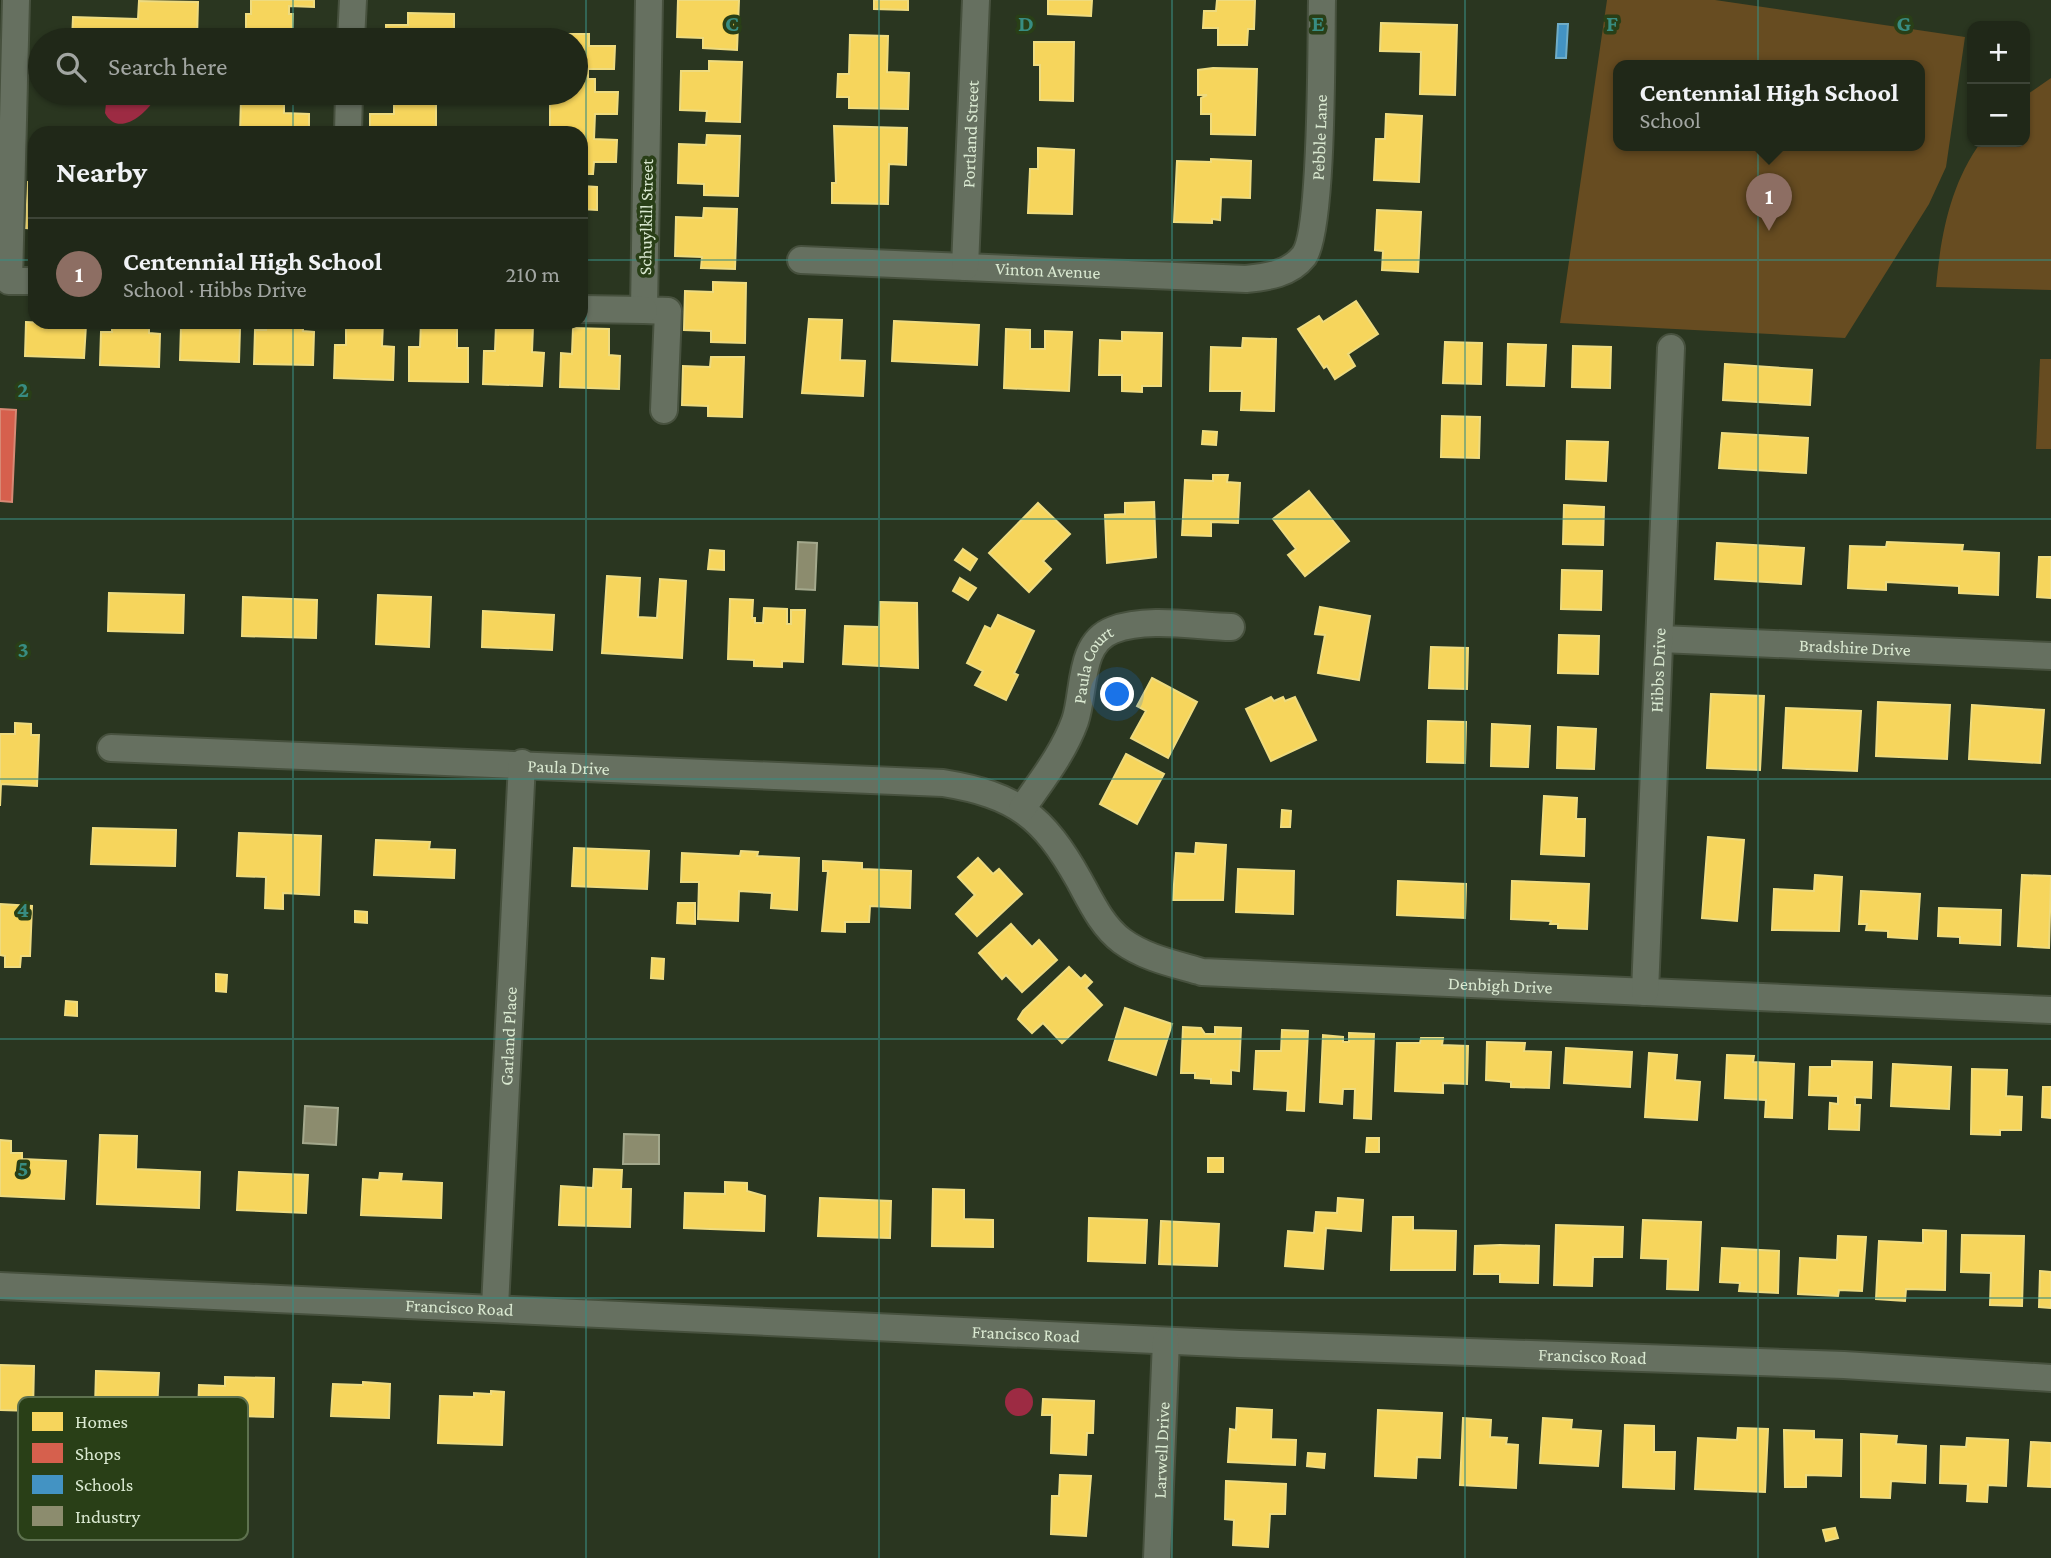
<!DOCTYPE html>
<meta charset="utf-8">
<style>
:root{--surface:#202818;--page:#2d3425;--text:#f1f3f6;--muted:#a2a6a2;--line:#3d4437;--accent:#db2777}
body{margin:0;font-family:"Crimson Pro",serif;background:var(--page);color:var(--text)}
.controls{position:absolute;right:21px;top:21px;display:grid;overflow:hidden;border-radius:14px;box-shadow:0 2px 5px #0004}
.controls button{width:63px;height:63px;display:grid;place-items:center;padding:0;border:0;border-bottom:2px solid var(--line);background:var(--surface);color:var(--text);font:35px sans-serif}
.you{position:absolute;left:1118px;top:695px;width:24px;height:24px;margin:-18px;border:5px solid #fff;border-radius:50%;background:#1a73e8;box-shadow:0 0 0 10px #1a73e833}
.badge{display:grid;place-items:center;width:46px;height:46px;border-radius:50%;background:var(--accent);color:#fff;font-size:23px;font-weight:700}
.pin{position:absolute;translate:-50% -58px;filter:drop-shadow(0 2px 4px #0008)}
.pin::after{content:'';position:absolute;top:37px;width:24px;height:21px;background:inherit;clip-path:polygon(0 0,100% 0,50% 100%)}
.popup{position:absolute;left:1613px;top:60px;width:312px;height:91px;box-sizing:border-box;display:grid;place-content:center;border-radius:14px;background:var(--surface);filter:drop-shadow(0 2px 5px #0005);font-size:23px;white-space:nowrap;color:var(--muted)}
.popup b{font-size:26px;color:var(--text)}
.popup::after{content:'';position:absolute;left:50%;top:100%;margin-left:-14px;border:14px solid transparent;border-top-color:var(--surface)}
.list{margin:0;padding:0;list-style:none}
h2{display:flex;justify-content:space-between;align-items:center;height:91px;margin:0;padding:0 28px;font-size:30px}
h2 small{font-size:23px;font-weight:400;color:var(--muted)}
.list li{display:grid;grid-template-columns:46px 1fr auto;gap:21px;align-items:center;box-sizing:border-box;height:112px;padding:0 28px;border-top:2px solid var(--line)}
.list b{display:block;font-size:26px;white-space:nowrap}
.list p{margin:0;font-size:23px;white-space:nowrap;color:var(--muted)}
.list em{font-size:23px;font-style:normal;color:var(--muted)}
.icon{flex:none;width:38px;height:38px;fill:none;stroke:currentColor;stroke-width:2;stroke-linecap:round;stroke-linejoin:round}
.map{position:relative;flex:none;width:2051px;height:1558px;overflow:hidden}
.search{position:absolute;background:var(--surface);box-shadow:0 2px 5px #0004;left:28px;top:28px;width:560px;height:77px;display:flex;align-items:center;gap:18px;box-sizing:border-box;padding:0 24px;border-radius:38px;color:var(--muted);font-size:26px}
.panel{position:absolute;background:var(--surface);box-shadow:0 2px 5px #0004;left:28px;top:126px;width:560px;height:203px;border-radius:21px}
.map>svg:first-child{display:block}
</style>
<div class="map">
<svg width="2051" height="1558" viewBox="0 0 2051 1558">
<rect width="100%" height="100%" fill="#2a3620"/>
<!-- green -->
<g fill="#674c21" fill-rule="evenodd">
<path d="M1607,0H1715L1965,37L1946,167L1929,204L1845,338L1560,323ZM1618,65H1920V145H1618Z"/>
<path d="M2051,78V290L1936,287C1941,234 1950,185 1981,142H2025V96Z"/>
<path d="M2040,359H2051V449H2036Z"/>
</g>
<!-- water -->
<g fill="#9d2b43">
<path d="M132,93H154V100C144,116 117,137 105,113L106,103Z"/>
<circle cx="1019" cy="1402" r="14"/>
</g>
<!-- homes -->
<g fill="#f6d55c" stroke="#eedb7f" stroke-width="2">
<path d="M251,0H314V7L289,6V14H293L292,40H246V14H251Z"/>
<path d="M678,0H739L737,50L703,48V38L677,37Z"/>
<path d="M874,0H908V10L874,9Z"/>
<path d="M1048,0H1092L1091,16L1048,14Z"/>
<path d="M1217,0H1255L1254,29H1248L1247,45H1218V28H1203L1204,11H1216Z"/>
<path d="M139,1L198,2L197,40H72L73,17L138,19Z"/>
<path d="M408,13L454,14V40H386V25H408Z"/>
<path d="M1381,23L1457,25L1455,95L1420,94L1421,52L1380,51Z"/>
<path d="M546,34H589V46H615L614,69H588V79H595V92H618L617,114H595L594,139L617,140L616,162H594L593,174H581V133H550V93H576V40H546Z"/>
<path d="M850,35L888,36L887,72L909,73L908,109L849,108V97H837L838,74H849Z"/>
<path d="M1034,42H1074L1073,101L1040,100V65H1034Z"/>
<path d="M709,61L742,62L740,122L706,121L707,111L680,110L681,71H709Z"/>
<path d="M1213,68L1257,69L1255,135L1211,134V114H1201V98L1207,95H1198V70Z"/>
<path d="M253,93H319L318,103H284V113L309,114V133H240L241,100L253,101Z"/>
<path d="M370,93H432V103H436V133H370V114H394V94Z"/>
<path d="M1386,114L1422,116L1419,182L1374,180L1376,139H1385Z"/>
<path d="M834,126L907,128L906,165L889,164L888,204L832,203V183H836Z"/>
<path d="M707,135L740,136L738,196L704,195V184L678,183L679,144L706,145Z"/>
<path d="M1038,148L1074,150L1072,214L1028,213L1030,169H1038Z"/>
<path d="M1211,159L1251,161L1250,198L1221,197L1220,220L1212,219V223L1174,222L1177,161L1211,162Z"/>
<path d="M28,182H35V229L26,228Z"/>
<path d="M581,186L597,187V210L581,209Z"/>
<path d="M704,208L737,209L735,269L701,268L702,257L675,256L676,217L703,218Z"/>
<path d="M1377,210L1421,212L1418,272L1382,270L1383,251L1375,250Z"/>
<rect x="581" y="231" width="6" height="25"/>
<path d="M713,282L746,283L745,343L711,342V331L684,330L685,291L713,292Z"/>
<path d="M1356,301L1378,334L1348,354L1355,366L1335,379L1327,366L1324,368L1298,329L1319,316L1323,322Z"/>
<path d="M809,319L842,320L840,360L865,361L863,396L802,393Z"/>
<path d="M894,321L979,325L977,365L892,361Z"/>
<path d="M26,322L86,325L84,358L25,356Z"/>
<path d="M112,322H149V333L160,334L159,367L100,365L101,332H112Z"/>
<path d="M192,322H229V328H240L239,362L180,360L181,326L192,327Z"/>
<path d="M266,322H303V331L314,332L313,365L254,364L255,330H266Z"/>
<path d="M346,322H383L382,346L394,347L393,380L334,378L335,345H346Z"/>
<path d="M421,322H457V348H468V382L409,381V347H420Z"/>
<path d="M496,325L533,326L532,352L544,353L542,386L483,384L484,351H495Z"/>
<path d="M573,328L609,329V355L620,356L619,389L560,387L561,353L572,354Z"/>
<path d="M1006,329L1030,330V349H1045V331L1072,332L1069,391L1004,388Z"/>
<path d="M1122,332L1162,333L1161,386H1142V392L1122,391V375H1099L1100,340L1122,341Z"/>
<path d="M1243,338L1276,339L1274,411L1241,410L1242,391H1210L1211,347L1242,348Z"/>
<path d="M1445,342L1482,343L1481,384L1443,383Z"/>
<path d="M1508,344L1546,345L1544,386L1507,385Z"/>
<path d="M1573,346L1611,347L1610,388L1572,387Z"/>
<path d="M711,357H744L742,417L708,416V406L682,405L683,366L710,367Z"/>
<path d="M1725,364L1812,370L1810,405L1723,400Z"/>
<path d="M1442,416L1480,417L1479,458L1441,457Z"/>
<path d="M1203,431L1217,432L1216,445L1202,444Z"/>
<path d="M1722,433L1808,438L1806,473L1719,468Z"/>
<path d="M1567,441L1608,442L1606,481L1566,479Z"/>
<path d="M1213,475H1228L1227,482L1240,483L1238,523L1211,522V536L1182,535L1185,480L1213,481Z"/>
<path d="M1309,491L1349,541L1305,576L1288,555L1296,549L1273,519Z"/>
<path d="M1154,502L1156,557L1107,563L1105,515L1125,514V503Z"/>
<path d="M1038,503L1070,534L1043,561L1051,569L1029,592L989,553Z"/>
<path d="M1564,505L1604,507L1603,545L1563,544Z"/>
<path d="M1887,542L1963,545L1962,551L1999,553L1998,595L1959,593V586L1886,582V590L1848,588L1850,546L1886,547Z"/>
<path d="M1717,543L1804,548L1801,584L1715,579Z"/>
<path d="M963,549L977,559L970,570L955,560Z"/>
<path d="M710,550L724,551V570L708,569Z"/>
<path d="M2039,557H2051V598L2037,597Z"/>
<path d="M1562,570L1602,571L1601,610L1561,609Z"/>
<path d="M607,576L640,578L638,617L657,618L660,579L686,581L682,658L602,653Z"/>
<path d="M960,578L976,588L968,600L953,591Z"/>
<path d="M109,593L184,595L183,633L108,631Z"/>
<path d="M378,595L431,597L429,647L376,644Z"/>
<path d="M243,597L317,600L316,638L242,636Z"/>
<path d="M730,599L753,600L752,618H755V623H763L764,608L787,609V624H791V610H805L803,662L782,661V667L754,666V660L728,659Z"/>
<path d="M880,602L917,603L918,668L843,664L845,626L879,627Z"/>
<path d="M1320,607L1370,616L1359,680L1318,673L1325,635L1315,634Z"/>
<path d="M483,611L554,615L552,650L482,647Z"/>
<path d="M998,615L1034,631L1014,673L1018,675L1006,700L975,685L983,671L967,663L985,626L991,629Z"/>
<path d="M1559,635L1599,636L1598,674L1558,673Z"/>
<path d="M1431,647L1468,648L1467,689L1429,688Z"/>
<path d="M1152,678L1197,702L1168,758L1131,738L1146,711L1137,706Z"/>
<path d="M1711,694L1764,696L1760,770L1707,768Z"/>
<path d="M1271,697L1274,701L1283,697L1285,701L1295,697L1316,740L1271,761L1246,709Z"/>
<path d="M1878,702L1950,705L1947,759L1876,756Z"/>
<path d="M1972,705L2044,710L2040,763L1969,759Z"/>
<path d="M1786,708L1861,711L1857,771L1783,768Z"/>
<path d="M1428,721L1466,722L1465,763L1427,762Z"/>
<path d="M15,723L31,724V735H39L37,786L1,784L0,806V734H15Z"/>
<path d="M1492,724L1530,726L1528,767L1491,766Z"/>
<path d="M1558,727L1596,729L1594,769L1557,768Z"/>
<path d="M1126,754L1164,774L1137,824L1100,804Z"/>
<path d="M1544,796L1577,798L1576,819H1585L1584,856L1541,854Z"/>
<path d="M1282,810L1291,811L1290,827H1281Z"/>
<path d="M93,828L176,830L175,866L91,864Z"/>
<path d="M239,833L321,836L319,895L283,893V909L265,908L266,877L237,876Z"/>
<path d="M1708,837L1744,840L1737,921L1702,918Z"/>
<path d="M376,840L430,842L429,849L455,850L454,878L374,875Z"/>
<path d="M1196,843L1226,845L1223,900H1173L1176,853L1195,854Z"/>
<path d="M574,848L649,851L647,889L572,886Z"/>
<path d="M741,851L758,852L757,856L799,858L797,910L771,908L772,893L739,891L738,921L698,919L699,882H681L682,853L740,856Z"/>
<path d="M978,858L993,874L999,869L1022,894L977,936L956,914L975,895L958,877Z"/>
<path d="M823,861L862,863V869L911,871L910,908L870,906L869,922H845V932L822,931L828,871H823Z"/>
<path d="M1238,869L1294,871L1293,914L1236,912Z"/>
<path d="M1815,875L1842,877L1839,931L1772,930L1774,889L1814,891Z"/>
<path d="M2022,875L2051,876L2049,948L2018,946Z"/>
<path d="M1398,881L1466,884L1465,918L1397,915Z"/>
<path d="M1512,881L1589,884L1587,929L1558,928V924H1550L1551,921L1511,919Z"/>
<path d="M1861,891L1920,894L1917,939L1888,937V931L1866,930L1867,924H1859Z"/>
<path d="M678,903H695V924L677,923Z"/>
<path d="M0,904L32,906L30,956H21L20,967H5V956L0,955Z"/>
<path d="M1939,908L2001,910L2000,945L1960,943V937L1938,936Z"/>
<path d="M355,911L367,912V923L355,922Z"/>
<path d="M1011,924L1032,947L1039,940L1057,960L1022,992L1006,975L1002,979L979,953Z"/>
<path d="M652,958L664,959L663,979L651,978Z"/>
<path d="M1069,967L1081,979L1085,975L1092,982L1086,988L1102,1005L1062,1043L1043,1023L1032,1033L1018,1019L1023,1011Z"/>
<path d="M216,974L227,975L226,992L216,991Z"/>
<path d="M66,1001L77,1002V1016L65,1015Z"/>
<path d="M1125,1008L1172,1024L1156,1075L1109,1060Z"/>
<path d="M1183,1027L1201,1028L1205,1034H1215V1027L1241,1028L1239,1071L1231,1070V1084L1211,1083V1079L1195,1078V1073H1181Z"/>
<path d="M1282,1030L1308,1031L1304,1111L1287,1110L1288,1091L1254,1089L1256,1051H1281Z"/>
<path d="M1349,1033L1374,1034L1371,1119L1354,1118L1355,1089H1343L1342,1104L1320,1102L1323,1035L1343,1037V1042H1349Z"/>
<path d="M1421,1038H1443L1442,1045L1468,1046L1467,1084L1443,1083V1093L1395,1091L1397,1043H1420Z"/>
<path d="M1487,1042L1525,1043L1524,1051L1551,1052L1549,1088L1511,1087V1082L1486,1080Z"/>
<path d="M1566,1048L1632,1052L1630,1087L1564,1083Z"/>
<path d="M1649,1053L1677,1055L1675,1080L1700,1082L1697,1120L1645,1117Z"/>
<path d="M1727,1055L1754,1056L1753,1062L1794,1064L1792,1118L1765,1117L1766,1100L1725,1098Z"/>
<path d="M1832,1061L1872,1062L1871,1098L1855,1097V1105H1860L1859,1130L1829,1129L1830,1103L1838,1104V1096L1809,1095L1810,1067H1832Z"/>
<path d="M1893,1064L1951,1067L1949,1109L1891,1106Z"/>
<path d="M1972,1069L2007,1070L2006,1096L2022,1097L2021,1130H2000V1135L1971,1134Z"/>
<path d="M2043,1087H2051V1118L2042,1117Z"/>
<path d="M100,1135L137,1136L136,1169L200,1172L199,1208L97,1204Z"/>
<path d="M1367,1138H1379V1152H1366Z"/>
<path d="M0,1140L11,1141V1153H22V1159L66,1161L64,1199L0,1196Z"/>
<rect x="1208" y="1158" width="15" height="14"/>
<path d="M594,1169L622,1170L621,1189H631L630,1227L559,1225L561,1186L593,1188Z"/>
<path d="M239,1172L308,1175L306,1213L237,1210Z"/>
<path d="M380,1173L402,1174L401,1181L442,1183L441,1218L361,1215L363,1179L379,1180Z"/>
<path d="M725,1182L747,1183V1191L765,1196L764,1231L684,1228L685,1193L725,1194Z"/>
<path d="M933,1189L964,1190V1219L993,1220V1247L932,1246Z"/>
<path d="M820,1198L891,1201L890,1238L818,1236Z"/>
<path d="M1338,1198L1363,1200L1361,1231L1326,1228L1323,1269L1285,1266L1288,1231L1314,1233L1316,1212L1337,1213Z"/>
<path d="M1393,1217H1413V1230L1456,1231L1455,1270H1391Z"/>
<path d="M1089,1218L1147,1220L1145,1263L1088,1261Z"/>
<path d="M1643,1220L1701,1222L1698,1290L1667,1289L1668,1259L1641,1258Z"/>
<path d="M1161,1221L1219,1224L1217,1266L1159,1264Z"/>
<path d="M1556,1225L1623,1227L1622,1257H1593L1592,1286L1554,1285Z"/>
<path d="M1923,1230L1946,1231L1945,1290L1906,1289L1905,1301L1876,1299L1879,1241L1923,1243Z"/>
<path d="M1962,1235L2024,1236L2022,1306L1990,1305L1991,1273L1961,1272Z"/>
<path d="M1838,1236L1866,1237L1862,1291L1839,1290L1838,1296L1798,1294L1800,1258L1837,1260Z"/>
<path d="M1500,1245L1539,1246L1538,1283L1500,1282V1274H1474L1475,1246Z"/>
<path d="M1722,1248L1779,1251L1778,1293L1739,1291L1740,1283L1720,1282Z"/>
<path d="M2040,1271L2051,1272V1308L2039,1307Z"/>
<path d="M0,1365L34,1366L33,1411L0,1410Z"/>
<path d="M96,1371L159,1373L157,1409L95,1407Z"/>
<path d="M225,1377L274,1378L273,1417L198,1415L199,1385L225,1386Z"/>
<path d="M363,1382L390,1384L389,1418L331,1416L333,1384L363,1385Z"/>
<path d="M491,1391L504,1392L502,1445L438,1443L440,1396L474,1397V1393L491,1394Z"/>
<path d="M1043,1399L1094,1401L1093,1433H1087L1086,1455L1051,1453L1052,1415H1042Z"/>
<path d="M1237,1408L1272,1410L1271,1439L1296,1440L1295,1465L1228,1462L1230,1429L1236,1430Z"/>
<path d="M1378,1410L1442,1413L1440,1458L1417,1457L1416,1478L1375,1476Z"/>
<path d="M1463,1418L1491,1420L1490,1437L1507,1438L1506,1444L1518,1445L1516,1488L1460,1485Z"/>
<path d="M1543,1418L1572,1420L1571,1429L1601,1431L1598,1466L1540,1463Z"/>
<path d="M1625,1425L1654,1426V1452H1675L1674,1489L1623,1487Z"/>
<path d="M1738,1428L1768,1429L1765,1492L1695,1489L1698,1438L1737,1440Z"/>
<path d="M1784,1430L1814,1431V1439L1842,1440L1841,1476L1806,1475V1487H1785Z"/>
<path d="M1861,1434L1897,1436L1896,1444L1926,1446L1925,1483L1891,1481L1890,1498L1861,1497Z"/>
<path d="M1967,1438L2008,1440L2006,1486L1988,1485L1987,1502L1967,1501L1968,1484L1940,1483L1941,1446L1966,1447Z"/>
<path d="M2031,1442L2051,1443V1487L2028,1486Z"/>
<path d="M1308,1453L1325,1454L1324,1468L1307,1466Z"/>
<path d="M1060,1475L1091,1476L1086,1536L1051,1534L1052,1496H1059Z"/>
<path d="M1226,1481L1286,1484L1285,1514H1270L1268,1547L1233,1545L1234,1520L1225,1519Z"/>
<path d="M1835,1528L1838,1538L1826,1541L1823,1530Z"/>
</g>
<!-- shops -->
<path fill="#d6604d" stroke="#d78975" stroke-width="2" d="M0,409L16,410L12,502L0,501Z"/>
<!-- schools -->
<path fill="#4393c3" stroke="#70adc7" stroke-width="2" d="M1558,24H1568L1566,58H1556Z"/>
<!-- industry -->
<g fill="#8c8c6e" stroke="#a3a88c" stroke-width="2">
<path d="M798,542L817,543L815,590L796,589Z"/>
<path d="M305,1106L338,1108L336,1145L303,1143Z"/>
<path d="M624,1134L659,1135V1164H623Z"/>
<path d="M181,1442L219,1443V1472L180,1471Z"/>
</g>
<g fill="none" stroke-linecap="round" stroke-linejoin="round">
<!-- minor casing -->
<g stroke="#47513e" stroke-width="30">
<g id="minor">
<path d="M16,0L9,281H35"/>
<path d="M649,0L644,310L668,311L664,410"/>
<path d="M351,40L353,0"/>
<path d="M348,133L349,93"/>
<path id="s1" d="M801,260L1246,279C1267,277 1290,274 1304,256C1323,229 1321,44 1322,0"/>
<path id="s2" d="M965,267L976,0"/>
<path d="M581,309L644,310"/>
<path id="s3" d="M1661,639L2051,656"/>
<path id="s4" d="M111,748L943,783C1016,795 1043,816 1079,880C1091,902 1102,926 1122,941C1145,958 1175,964 1202,972L2051,1010"/>
<path id="s5" d="M1022,809C1041,781 1063,754 1075,721C1085,692 1078,643 1113,630C1147,617 1195,626 1231,627"/>
<path id="s6" d="M1645,992L1671,348"/>
<path id="s7" d="M0,1286L1240,1344L1844,1365L2051,1378"/>
<path id="s8" d="M495,1307L522,763"/>
<path id="s9" d="M1157,1558L1166,1341"/>
</g>
</g>
<!-- minor -->
<use href="#minor" stroke="#667060" stroke-width="26"/>
</g>
<!-- grid -->
<path fill="none" stroke="#388d82" stroke-width="2" stroke-opacity="0.55" d="M293,0V40M586,0V1558M879,0V1558M1172,0V1558M1465,0V1558M1758,0V1558M293,93V133M0,260H35M581,260H2051M293,322V1558M0,519H2051M0,779H2051M0,1039H2051M0,1298H2051"/>
<g text-anchor="middle" dominant-baseline="central" stroke-width="7" stroke-linejoin="round" paint-order="stroke">
<!-- street labels -->
<g font-size="18" fill="#dae9d1" stroke="#293f17">
<text stroke="none"><textPath href="#s2" startOffset="133">Portland Street</textPath></text>
<text stroke="none"><textPath href="#s1" startOffset="630">Pebble Lane</textPath></text>
<text transform="translate(646 217) rotate(-89)">Schuylkill Street</text>
<text stroke="none"><textPath href="#s1" startOffset="247">Vinton Avenue</textPath></text>
<text stroke="none"><textPath href="#s3" startOffset="194">Bradshire Drive</textPath></text>
<text stroke="none"><textPath href="#s6" startOffset="322">Hibbs Drive</textPath></text>
<text stroke="none"><textPath href="#s5" startOffset="163">Paula Court</textPath></text>
<text stroke="none"><textPath href="#s4" startOffset="458">Paula Drive</textPath></text>
<text stroke="none"><textPath href="#s4" startOffset="1468">Denbigh Drive</textPath></text>
<text stroke="none"><textPath href="#s8" startOffset="271">Garland Place</textPath></text>
<text stroke="none"><textPath href="#s7" startOffset="460">Francisco Road</textPath></text>
<text stroke="none"><textPath href="#s7" startOffset="1027">Francisco Road</textPath></text>
<text stroke="none"><textPath href="#s7" startOffset="1594">Francisco Road</textPath></text>
<text stroke="none"><textPath href="#s9" startOffset="108">Larwell Drive</textPath></text>
</g>
</g>
<!-- legend -->
<rect x="18" y="1397" width="230" height="143" rx="10" fill="#293f17" stroke="#5e724f" stroke-width="2"/>
<rect x="32" y="1412" width="31" height="19" fill="#f6d55c"/>
<rect x="32" y="1443" width="31" height="20" fill="#d6604d"/>
<rect x="32" y="1475" width="31" height="19" fill="#4393c3"/>
<rect x="32" y="1506" width="31" height="20" fill="#8c8c6e"/>
<g font-size="19" fill="#dae9d1">
<text x="75" y="1428">Homes</text>
<text x="75" y="1460">Shops</text>
<text x="75" y="1491">Schools</text>
<text x="75" y="1523">Industry</text>
</g>
<g font-size="23" text-anchor="middle" font-weight="bold" fill="#388d82" stroke="#293f17" stroke-width="7" stroke-linejoin="round" paint-order="stroke">
<text x="732" y="31">C</text>
<text x="1026" y="31">D</text>
<text x="1318" y="31">E</text>
<text x="1612" y="31">F</text>
<text x="1904" y="31">G</text>
<text x="23" y="397">2</text>
<text x="23" y="657">3</text>
<text x="23" y="917">4</text>
<text x="23" y="1176">5</text>
</g>
</svg>
<div class="controls">
<button>+</button>
<button>−</button>
</div>
<div class="you"></div>
<div class="pin badge" style="left:1769px;top:231px;background:#8d6e63">1</div>
<div class="popup"><b>Centennial High School</b>School</div>
<div class="search"><svg class="icon" aria-label="search" viewBox="0 0 24 24"><circle cx="10" cy="10" r="6"/><path d="M15 15l6 6"/></svg>Search here</div>
<section class="panel">
<h2>Nearby<small></small></h2>
<ul class="list">
<li><span class="badge" style="background:#8d6e63">1</span><div><b>Centennial High School</b><p>School · Hibbs Drive</p></div><em>210 m</em></li>
</ul>
</section>
</div>
